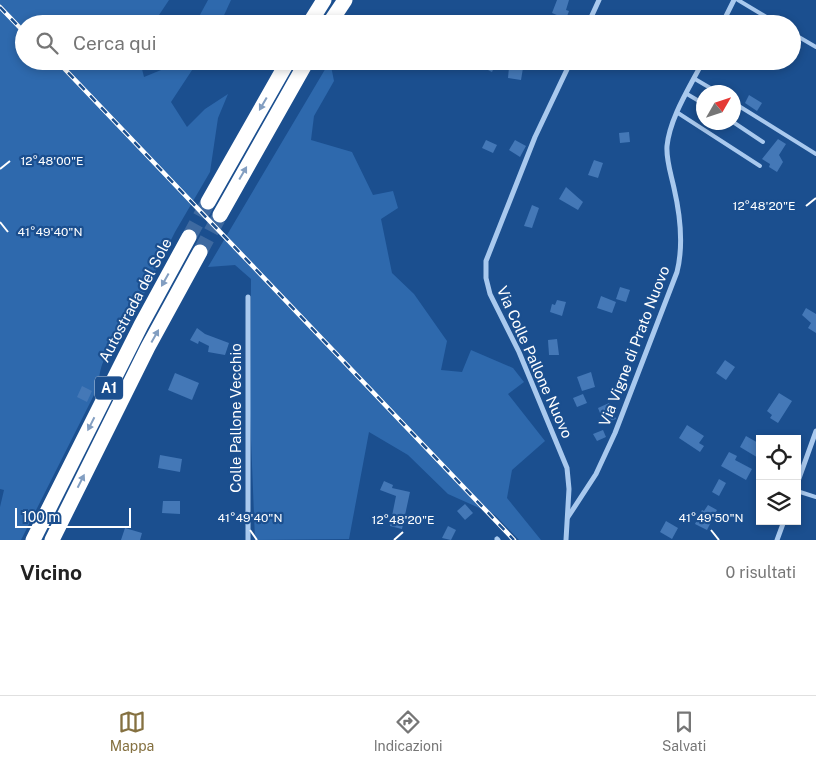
<!DOCTYPE html>
<html lang="it">
<meta charset="utf-8">
<style>
:root{--surface:#fff;--page:#f2f2f2;--text:#222;--muted:#767676;--line:#e0e0e0;--accent:#857141}
body{margin:0;font-family:"Public Sans",sans-serif;background:var(--page);color:var(--text)}
.controls{position:absolute;right:15px;bottom:15px;display:grid;overflow:hidden;border-radius:0px;box-shadow:0 2px 8px #0003}
.controls button{width:45px;height:45px;display:grid;place-items:center;padding:0;border:0;border-bottom:1px solid var(--line);background:var(--surface);color:var(--text);font:25px sans-serif}
.compass{position:absolute;left:696px;top:85px;width:45px;height:45px;border-radius:50%;background:var(--surface);box-shadow:0 2px 8px #0003;rotate:51deg}
.scale{position:absolute;left:15px;bottom:12px;width:116px;box-sizing:border-box;padding-left:5px;border:2px solid #fff;border-top:0;font-size:14px;line-height:18px;white-space:nowrap;color:#fff;-webkit-text-stroke:4px #1b4f8f;paint-order:stroke}
.list{margin:0;padding:0;list-style:none}
h2{display:flex;justify-content:space-between;align-items:center;height:65px;margin:0;padding:0 20px;font-size:21px}
h2 small{font-size:16px;font-weight:400;color:var(--muted)}
.icon{flex:none;width:28px;height:28px;fill:none;stroke:currentColor;stroke-width:2;stroke-linecap:round;stroke-linejoin:round}
.map{position:relative;flex:none;width:816px;height:540px;overflow:hidden}
.search{position:absolute;background:var(--surface);box-shadow:0 2px 8px #0003;left:15px;right:15px;top:15px;height:55px;display:flex;align-items:center;gap:12px;box-sizing:border-box;padding:0 18px;border-radius:28px;color:var(--muted);font-size:19px}
.sheet{height:155px;background:var(--surface)}
nav{display:flex;justify-content:space-around;align-items:center;box-sizing:border-box;height:70px;border-top:1px solid var(--line);background:var(--surface);font-size:14px;color:var(--muted)}
nav a{display:grid;justify-items:center;gap:2px}
nav .on{color:var(--accent)}
.map>svg:first-child{display:block}
</style>
<div class="map">
<svg width="816" height="540" viewBox="0 0 816 540">
<rect width="100%" height="100%" fill="#1b4f8f"/>
<!-- green -->
<g fill="#2e69ad">
<path d="M0,0H169L153,24H24V61H140L144,77L166,68L171,61H198L171,102L187,127L205,109L228,94L218,118L210,172L175,232L123,336C108,346 98,368 99,385L21,540H0V507L4,490L0,489Z"/>
<path d="M208,0H231L220,24H195Z"/>
<path d="M330,61L334,81L314,116L311,140L352,152L373,195L393,191L398,208L381,219L392,273L414,294L447,341L441,370L462,372L471,350L513,368L524,382L508,394L545,441L512,470L507,498L541,540H519L495,515L448,494L408,455L369,432L349,539L255,540L250,414L251,279L235,265L208,267Z"/>
</g>
<!-- building -->
<g fill="#4478b7">
<path d="M557,0H569L566,10L569,11L566,19L552,13Z"/>
<path d="M470,61H497L492,72Z"/>
<path d="M509,67L523,68L521,80L508,78Z"/>
<path d="M749,95L762,103L757,111L745,103Z"/>
<path d="M629,132L630,142L620,143L619,133Z"/>
<path d="M778,139L786,144L779,155L783,162L777,172L769,167L770,164L762,159Z"/>
<path d="M486,140L497,145L493,153L482,148Z"/>
<path d="M515,140L526,146L520,157L509,150Z"/>
<path d="M594,160L603,163L598,178L588,175Z"/>
<path d="M566,187L583,202L578,210L559,199Z"/>
<path d="M532,205L539,208L532,228L524,226Z"/>
<path d="M620,287L630,290L626,302L616,299Z"/>
<path d="M601,296L616,302L612,313L597,308Z"/>
<path d="M557,300L566,302L562,316L550,312L552,304L555,305Z"/>
<path d="M806,308L816,314V333L808,328L811,323L802,315Z"/>
<path d="M197,328L205,334L229,343L225,355L208,352L209,346L199,341L198,344L190,340Z"/>
<path d="M557,339L559,355H549L548,340Z"/>
<path d="M725,360L735,367L726,380L716,373Z"/>
<path d="M591,372L595,387L582,391L577,377Z"/>
<path d="M175,373L199,383L192,400L168,390Z"/>
<path d="M82,386L92,391L87,402L77,397Z"/>
<path d="M779,393L792,401L778,423L770,418L772,415L767,411Z"/>
<path d="M583,394L587,403L577,407L573,398Z"/>
<path d="M609,403L616,419L604,423L598,408Z"/>
<path d="M687,425L704,436L699,443L704,446L700,452L679,438Z"/>
<path d="M603,430L606,437L597,441L593,434Z"/>
<path d="M746,436L760,444V459L740,447Z"/>
<path d="M729,452L737,456L735,460L752,469L746,480L721,466Z"/>
<path d="M160,455L182,459L180,472L158,468Z"/>
<path d="M719,479L726,483L719,496L712,492Z"/>
<path d="M384,481L393,485L392,488L410,492L402,529L390,526L396,496L380,490Z"/>
<path d="M163,501H180V514L162,513Z"/>
<path d="M465,504L473,513L465,520L457,511Z"/>
<path d="M708,505L717,510L707,530L695,524L702,510L704,511Z"/>
<path d="M666,521L678,528L672,539L660,532Z"/>
<path d="M448,526L456,530L451,540L442,538Z"/>
<path d="M125,528L142,533L140,540H121Z"/>
</g>
<g fill="none" stroke-linecap="round" stroke-linejoin="round">
<!-- motorway-tunnel -->
<g stroke="#3d69a0" stroke-width="15" stroke-dasharray="15 8" stroke-linecap="butt">
<path d="M189,237L208,202"/>
<path d="M200,252L220,215"/>
</g>
<!-- service -->
<g stroke="#a9c9ee" stroke-width="4">
<path d="M738,0L778,24"/>
<path d="M792,33L816,47"/>
<path d="M695,79L717,92"/>
<path d="M687,94L704,104"/>
<path d="M734,103L816,154"/>
<path d="M678,113L760,166"/>
<path d="M733,122L763,142"/>
<path d="M797,491L816,497"/>
</g>
<!-- minor -->
<g stroke="#a9c9ee" stroke-width="5">
<path d="M588,24L599,0"/>
<path d="M722,24L734,0"/>
<path d="M797,484L816,431"/>
<path d="M568,517L596,474L615,433L677,272C684,244 680,214 674,188C671,174 666,160 667,146C670,117 690,87 703,61"/>
<path d="M497,539L498,540"/>
<path d="M248,540V297"/>
<path d="M566,540L569,489L567,468L519,352L490,294L486,278V261L535,137L571,61"/>
<path d="M777,540L784,521"/>
</g>
<!-- motorway -->
<g stroke="#fff" stroke-width="15">
<path d="M309,24L324,0"/>
<path d="M329,24L345,0"/>
<path d="M208,202L288,61"/>
<path d="M220,215L307,61"/>
<path d="M33,540L141,325L189,237"/>
<path d="M52,540L148,347L200,252"/>
</g>
<!-- rail casing -->
<g stroke="#fff" stroke-width="4.5">
<g id="rail">
<path d="M0,7L24,32"/>
<path d="M57,61L514,540"/>
</g>
</g>
<!-- rail -->
<use href="#rail" stroke="#1b4f8f" stroke-width="2.5" stroke-dasharray="8" stroke-linecap="butt"/>
</g>
<!-- one-way arrows -->
<defs><path id="oneway-solid" d="M-6-.8H1V-3.2L6.5 0L1 3.2V.8H-6Z" transform="scale(1.25)"/></defs>
<g fill="#829ec1">
<use href="#oneway-solid" transform="translate(263 104) rotate(120)"/>
<use href="#oneway-solid" transform="translate(243 173) rotate(-60)"/>
<use href="#oneway-solid" transform="translate(165 280) rotate(119)"/>
<use href="#oneway-solid" transform="translate(155 336) rotate(-61)"/>
<use href="#oneway-solid" transform="translate(91 424) rotate(117)"/>
<use href="#oneway-solid" transform="translate(81 481) rotate(-63)"/>
</g>
<!-- ticks -->
<path fill="none" stroke="#fff" stroke-width="2" d="M0,169L10,161M806,206L816,198M0,222L8,232M250,530L257,540M711,530L719,540M394,540L403,532"/>
<g text-anchor="middle" dominant-baseline="central" stroke-width="4.5" stroke-linejoin="round" paint-order="stroke">
<!-- shield labels -->
<rect fill="#1b4f8f" stroke="#bbcadd" stroke-width="1" x="95" y="376.5" width="28" height="23" rx="4"/>
<g font-size="14" font-weight="bold" fill="#fff">
<text x="109" y="388">A1</text>
</g>
<!-- street labels -->
<g font-size="15" fill="#fff" stroke="#1b4f8f">
<text transform="translate(135 300) rotate(-62)">Autostrada del Sole</text>
<text transform="translate(634 346) rotate(-69)">Via Vigne di Prato Nuovo</text>
<text transform="translate(535 362) rotate(66)">Via Colle Pallone Nuovo</text>
<text transform="translate(235 418) rotate(-90)">Colle Pallone Vecchio</text>
</g>
</g>
<g font-size="12" text-anchor="middle" fill="#fff" stroke="#1b4f8f" stroke-width="4.5" stroke-linejoin="round" paint-order="stroke">
<text x="52" y="165">12°48'00"E</text>
<text x="764" y="210">12°48'20"E</text>
<text x="50" y="236">41°49'40"N</text>
<text x="250" y="522">41°49'40"N</text>
<text x="711" y="522">41°49'50"N</text>
<text x="403" y="524">12°48'20"E</text>
</g>
</svg>
<div class="controls">
<button><svg class="icon" aria-label="locate" viewBox="0 0 24 24"><circle cx="12" cy="12" r="6"/><path d="M12 2v4M12 18v4M2 12h4M18 12h4"/></svg></button>
<button><svg class="icon" aria-label="layers" viewBox="0 0 24 24"><path d="M12 4l9 5-9 5-9-5zM3 14l9 5 9-5"/></svg></button>
</div>
<svg class="compass" viewBox="-18 -18 36 36"><path d="M0-13l5 13h-10z" fill="#e53935"/><path d="M0 13l5-13h-10z" fill="#767676"/></svg>
<div class="scale">100 m</div>
<div class="search"><svg class="icon" aria-label="search" viewBox="0 0 24 24"><circle cx="10" cy="10" r="6"/><path d="M15 15l6 6"/></svg>Cerca qui</div>
</div>
<section class="sheet">
<h2>Vicino<small>0 risultati</small></h2>
<ul class="list">
</ul>
</section>
<nav>
<a class="on"><svg class="icon" aria-label="map" viewBox="0 0 24 24"><path d="M3 6l6-2 6 2 6-2v14l-6 2-6-2-6 2zM9 4v14M15 6v14"/></svg>Mappa</a>
<a><svg class="icon" aria-label="directions" viewBox="0 0 24 24"><path d="M12 3l9 9-9 9-9-9zM9 14v-3h6M13 9l2 2-2 2"/></svg>Indicazioni</a>
<a><svg class="icon" aria-label="saved" viewBox="0 0 24 24"><path d="M7 4h10v16l-5-4-5 4z"/></svg>Salvati</a>
</nav>
